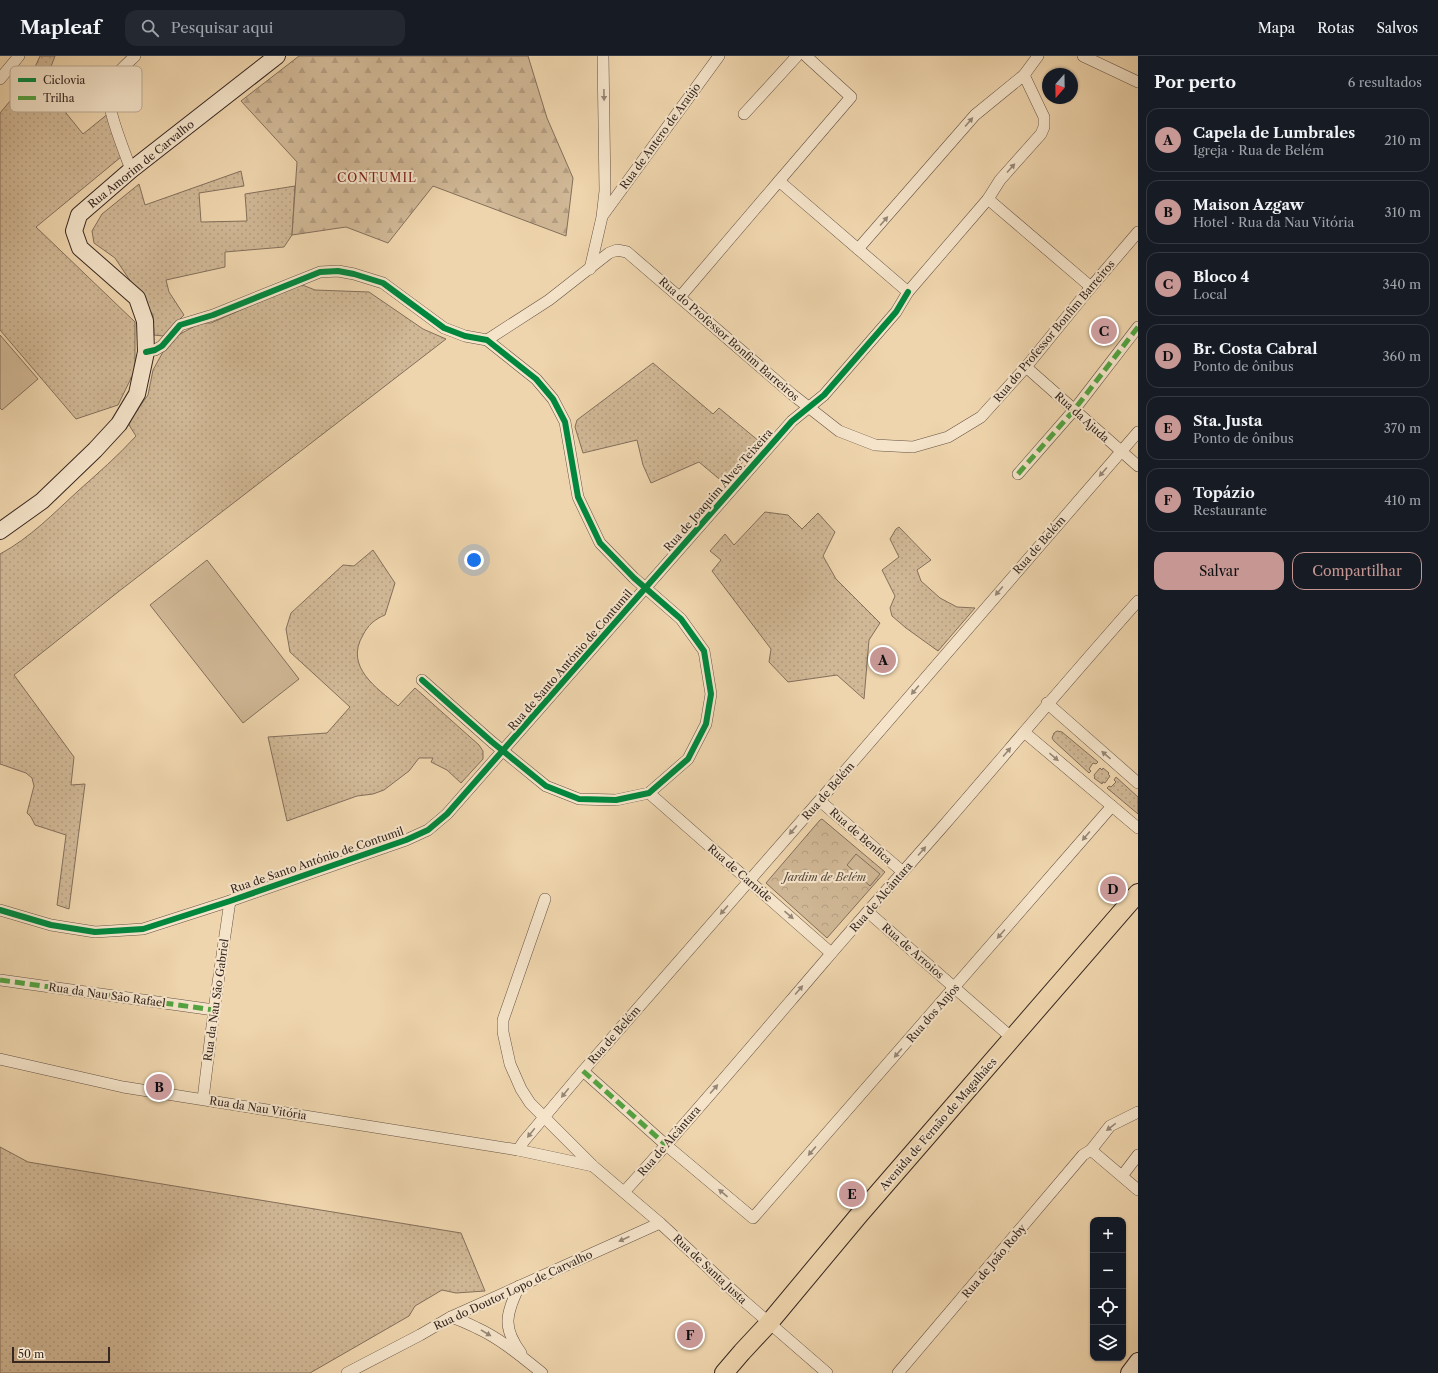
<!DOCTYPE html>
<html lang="pt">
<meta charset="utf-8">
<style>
:root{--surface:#171b24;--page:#242831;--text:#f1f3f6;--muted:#9ea1a6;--line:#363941;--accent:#c59692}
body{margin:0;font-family:"Libre Caslon Text",serif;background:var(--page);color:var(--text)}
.controls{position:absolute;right:12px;bottom:12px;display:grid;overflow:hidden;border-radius:8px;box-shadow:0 1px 3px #0004}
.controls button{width:36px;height:36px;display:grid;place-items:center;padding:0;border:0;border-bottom:1px solid var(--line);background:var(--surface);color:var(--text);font:20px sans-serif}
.compass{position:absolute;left:1042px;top:12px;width:36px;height:36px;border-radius:50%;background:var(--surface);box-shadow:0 1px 3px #0004;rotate:200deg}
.scale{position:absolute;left:12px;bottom:10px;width:98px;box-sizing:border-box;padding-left:4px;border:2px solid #362721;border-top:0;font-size:11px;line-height:14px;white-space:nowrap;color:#362721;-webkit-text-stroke:3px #f5e4ca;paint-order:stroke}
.you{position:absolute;left:474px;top:504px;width:14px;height:14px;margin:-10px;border:3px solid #fff;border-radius:50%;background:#1a73e8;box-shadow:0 0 0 6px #1a73e833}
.badge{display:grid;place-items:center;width:26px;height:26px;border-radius:50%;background:var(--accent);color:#111;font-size:13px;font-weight:700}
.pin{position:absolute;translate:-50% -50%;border:2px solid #fff;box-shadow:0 1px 4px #0006}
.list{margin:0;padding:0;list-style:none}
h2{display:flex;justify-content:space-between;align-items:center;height:52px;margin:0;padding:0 16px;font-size:17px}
h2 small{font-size:13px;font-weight:400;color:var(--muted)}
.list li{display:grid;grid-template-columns:26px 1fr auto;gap:12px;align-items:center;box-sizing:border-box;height:64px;margin:0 8px 8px;padding:0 8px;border:1px solid var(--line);border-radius:12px}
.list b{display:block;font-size:15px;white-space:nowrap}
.list p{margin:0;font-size:13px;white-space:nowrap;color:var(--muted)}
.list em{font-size:13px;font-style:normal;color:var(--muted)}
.actions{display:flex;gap:8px;padding:12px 16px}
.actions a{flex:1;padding:9px 0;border:1px solid var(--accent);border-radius:12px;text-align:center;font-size:14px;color:var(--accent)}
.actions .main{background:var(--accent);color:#111}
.icon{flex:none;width:22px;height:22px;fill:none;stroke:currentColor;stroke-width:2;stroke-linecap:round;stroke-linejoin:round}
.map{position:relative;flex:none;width:1138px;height:1317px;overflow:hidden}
header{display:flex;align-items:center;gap:24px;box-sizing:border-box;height:56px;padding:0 20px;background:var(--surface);border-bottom:1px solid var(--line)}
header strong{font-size:19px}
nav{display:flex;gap:22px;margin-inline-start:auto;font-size:14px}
.search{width:280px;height:36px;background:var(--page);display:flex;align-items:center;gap:10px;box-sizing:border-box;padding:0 14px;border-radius:12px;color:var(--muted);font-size:15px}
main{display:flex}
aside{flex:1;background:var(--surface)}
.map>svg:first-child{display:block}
</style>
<header>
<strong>Mapleaf</strong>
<div class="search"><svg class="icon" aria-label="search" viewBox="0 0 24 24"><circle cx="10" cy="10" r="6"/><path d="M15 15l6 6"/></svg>Pesquisar aqui</div>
<nav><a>Mapa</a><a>Rotas</a><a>Salvos</a></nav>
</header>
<main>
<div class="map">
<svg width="1138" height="1317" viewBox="0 0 1138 1317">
<defs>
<pattern id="grass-dots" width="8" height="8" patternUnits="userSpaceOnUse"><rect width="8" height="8" fill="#d0b795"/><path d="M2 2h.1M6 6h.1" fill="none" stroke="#b39d80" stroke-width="1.8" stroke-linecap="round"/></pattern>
<pattern id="forest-firs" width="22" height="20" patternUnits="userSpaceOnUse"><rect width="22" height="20" fill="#d0b795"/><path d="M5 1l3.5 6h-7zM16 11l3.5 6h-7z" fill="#b39d80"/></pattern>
<pattern id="park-crowns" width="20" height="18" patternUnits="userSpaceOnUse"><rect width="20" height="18" fill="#d0b795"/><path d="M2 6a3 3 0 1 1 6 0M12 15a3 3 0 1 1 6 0" fill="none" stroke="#b39d80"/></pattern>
</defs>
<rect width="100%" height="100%" fill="#efd5ad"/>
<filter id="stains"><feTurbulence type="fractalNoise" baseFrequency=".005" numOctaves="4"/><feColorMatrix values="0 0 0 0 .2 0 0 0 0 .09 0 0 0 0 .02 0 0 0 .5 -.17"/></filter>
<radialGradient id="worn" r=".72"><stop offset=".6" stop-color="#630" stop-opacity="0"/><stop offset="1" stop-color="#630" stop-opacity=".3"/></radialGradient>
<!-- grass -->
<g fill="url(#grass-dots)" stroke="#836f5b">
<path d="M40,0H55L44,29L64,28L66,57L83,78L109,57L121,101L36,171L135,266V314L118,349L76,363L0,274V57L31,20Z"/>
<path d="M241,115L244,130L199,137L201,166L247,165L245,138L295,130L292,179L284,191L225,196V211L166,224L169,236L184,259L163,280L154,279L153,259L115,202L94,187L92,175L102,158L139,128L145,149Z"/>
<path d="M300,228L315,234L369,236L423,273L446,283L118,536L14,619L74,701L71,729L85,728L69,853L57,849L66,779L35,769L31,761L27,757L34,730L32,722L26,717L0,708V498C30,482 54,457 78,435C98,417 118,400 136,380L129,369L132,361L148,339L153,314L169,285L180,278L201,267H211Z"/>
<path d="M653,307L713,358L719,352L760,386L724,427L699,406L651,427L643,409L637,384L583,397L575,371L577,364Z"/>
<path d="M765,456L788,459L802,473L818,457L835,476L823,500L836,523L880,567L869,584L864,643L837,619L788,626L769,606L771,593L712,515L721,504L710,495L725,478L734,489Z"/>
<path d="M899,471L931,504L917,514L921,525L940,542L957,551L975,552L938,595L906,572L892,560L890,552L895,540L882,514L899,501L890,483L896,473Z"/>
<path d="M373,494L395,527L385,559C375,563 368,569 363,579C344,611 377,632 398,650L415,632L479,689L483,695V703L461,727L447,714L431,706L433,702H419L409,715L384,734L373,738L357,740L287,765L268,681L327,677L350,651L290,596L286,573L291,557L343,509L354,510Z"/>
<path d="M1057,675L1062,676L1098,706L1096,708L1093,707L1089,713L1091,715L1089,717L1054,685L1052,682L1054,677Z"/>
<path d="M1100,712L1102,714L1103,712L1109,717L1108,718L1110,720L1105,727L1103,726L1102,728L1094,722L1095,721L1094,719Z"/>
<path d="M1116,721L1138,741V758L1107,732L1109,730L1111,731L1116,726L1114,724Z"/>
<path d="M0,1091L28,1106L461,1177L485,1235L456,1237L442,1234L415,1250L409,1260L310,1317H0Z"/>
</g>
<!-- forest -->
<path fill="url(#forest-firs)" stroke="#836f5b" d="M299,0H528L547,62L573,122L566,180L433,130L388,187L346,171L292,179L297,106L241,45Z"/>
<!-- park -->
<path fill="url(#park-crowns)" stroke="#836f5b" d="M822,763L885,816L827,882L766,827L820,764Z"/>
<!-- pitch -->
<g fill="#d0b795" stroke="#836f5b">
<path d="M0,279L38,323L2,354L0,352Z"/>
<path d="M207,504L299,623L243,667L150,549Z"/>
<path d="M856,798L880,818L870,830L847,809Z"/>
</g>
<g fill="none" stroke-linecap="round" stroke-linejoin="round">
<!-- street casing -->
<g stroke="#645244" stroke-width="12">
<g id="street">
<path d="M1083,0L1138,26"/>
<path d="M0,23L19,0"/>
<path d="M744,58L797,0"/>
<path d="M131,114C125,96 102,44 110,27C113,20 129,6 135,0"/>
<path d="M779,125L851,41L806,0"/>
<path d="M988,143L1000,124L1041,78L1044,71V61L1024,19"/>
<path d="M603,159L719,0"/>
<path d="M858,193L975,59L1024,19L1038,0"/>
<path d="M590,213L602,161L605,135L603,0"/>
<path d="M680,241L779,125L908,236L988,143L1091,231"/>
<path d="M487,284L549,244L609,197L617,194L627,196L793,339L839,375L875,389L913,391L948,381L981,361L1026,311L1091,231L1138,176"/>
<path d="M146,296L155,294L162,290L180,269L213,259L320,216L338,215L354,218L383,227L444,272L465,280L487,284L536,323L553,343L565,366L578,441L600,487L634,522L681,563L704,595L711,638L706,668L688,703L649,737L616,744L579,743L546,730L492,686L422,624"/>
<path d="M1026,311L1138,410"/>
<path d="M1018,418L1074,354L1138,271"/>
<path d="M1047,647L1138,727"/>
<path d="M1024,676L1138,772"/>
<path d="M649,737L831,897"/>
<path d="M820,745L903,816"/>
<path d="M545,843L503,964V976L510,1008L521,1033L530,1047L593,1110L660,1167L744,1245L827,1317"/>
<path d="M0,854L51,869L95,876L143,873L230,845L406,784L428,774L447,758L792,365L824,339L896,256L908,236"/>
<path d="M868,856L1012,982"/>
<path d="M0,924L214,954"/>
<path d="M0,1003L123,1031L518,1094L593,1110"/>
<path d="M583,1015L666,1089L753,1162L1112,750"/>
<path d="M203,1043L214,954L230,845"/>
<path d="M518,1094L524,1085L583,1015L826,737L1138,376"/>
<path d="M1091,1094L1138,1134"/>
<path d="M1122,1120L1138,1099"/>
<path d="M624,1136C692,1061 757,984 823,907C863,860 904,815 945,768C1009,694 1073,618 1138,545"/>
<path d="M519,1230C507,1258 501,1270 521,1297"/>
<path d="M451,1261C460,1264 469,1268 477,1272C501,1283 522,1301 542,1317"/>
<path d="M347,1317L420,1279L451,1261L660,1167"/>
<path d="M898,1317L1083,1099L1091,1094L1110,1070L1138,1056"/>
</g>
</g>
<!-- secondary casing -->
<g stroke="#362721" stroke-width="18">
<g id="secondary">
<path d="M0,475L42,445L95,394L119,368L137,338L146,296L145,265L137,242L80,192L74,175L79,159L131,114L277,0"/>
<path d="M1129,1317L1138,1305"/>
</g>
</g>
<!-- primary casing -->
<g stroke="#362721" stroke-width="20">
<path id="primary" d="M724,1317L742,1296L769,1267L859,1159L1138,837"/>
</g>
<!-- street -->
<use href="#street" stroke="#f5e4ca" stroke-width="11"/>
<!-- secondary -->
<use href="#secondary" stroke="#f5e4ca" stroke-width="16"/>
<!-- primary -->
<use href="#primary" stroke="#efd5ad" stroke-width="18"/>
<!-- quiet -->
<g stroke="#53a341" stroke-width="5" stroke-dasharray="10 5" stroke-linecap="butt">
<path d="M1018,418L1074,354L1138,271"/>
<path d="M0,924L214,954"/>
<path d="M583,1015L666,1089"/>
</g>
<!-- cycleway casing -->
<g stroke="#f5e4ca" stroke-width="8">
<g id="cycleway">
<path d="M146,296L155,294L162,290L180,269L213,259L320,216L338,215L354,218L383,227L444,272L465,280L487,284L536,323L553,343L565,366L578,441L600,487L634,522L681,563L704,595L711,638L706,668L688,703L649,737L616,744L579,743L546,730L492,686L422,624"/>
<path d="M0,854L51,869L95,876L143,873L230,845L406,784L428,774L447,758L792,365L824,339L896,256L908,236"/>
</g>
</g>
<!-- cycleway -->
<use href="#cycleway" stroke="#00873e" stroke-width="6"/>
</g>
<!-- one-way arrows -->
<defs><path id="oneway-solid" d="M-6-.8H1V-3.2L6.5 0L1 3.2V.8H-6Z"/></defs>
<g fill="#968676">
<use href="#oneway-solid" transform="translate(604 39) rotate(89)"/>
<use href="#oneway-solid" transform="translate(969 66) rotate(-49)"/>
<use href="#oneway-solid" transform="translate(1011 112) rotate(-48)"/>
<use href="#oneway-solid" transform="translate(884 165) rotate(-49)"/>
<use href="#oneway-solid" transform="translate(1103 416) rotate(131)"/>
<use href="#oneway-solid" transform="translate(999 535) rotate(130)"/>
<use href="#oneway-solid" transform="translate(915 634) rotate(130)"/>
<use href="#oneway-solid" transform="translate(1007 696) rotate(-49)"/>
<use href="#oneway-solid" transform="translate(1106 699) rotate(-139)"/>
<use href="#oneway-solid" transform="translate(1054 701) rotate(40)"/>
<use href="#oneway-solid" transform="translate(793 774) rotate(131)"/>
<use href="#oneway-solid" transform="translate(1086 780) rotate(131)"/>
<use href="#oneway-solid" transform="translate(922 795) rotate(-49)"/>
<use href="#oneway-solid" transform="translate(724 854) rotate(131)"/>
<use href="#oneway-solid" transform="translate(789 859) rotate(41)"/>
<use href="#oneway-solid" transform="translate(1001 878) rotate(131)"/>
<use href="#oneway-solid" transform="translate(799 934) rotate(-49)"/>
<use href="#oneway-solid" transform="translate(898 997) rotate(131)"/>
<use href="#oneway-solid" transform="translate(714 1033) rotate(-49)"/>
<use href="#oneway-solid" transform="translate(565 1037) rotate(129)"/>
<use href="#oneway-solid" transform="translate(1111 1071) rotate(143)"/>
<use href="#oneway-solid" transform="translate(531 1077) rotate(129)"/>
<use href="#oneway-solid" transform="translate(812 1095) rotate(131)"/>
<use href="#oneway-solid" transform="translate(723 1137) rotate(-140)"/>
<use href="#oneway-solid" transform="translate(624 1183) rotate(156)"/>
<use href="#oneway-solid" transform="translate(486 1277) rotate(31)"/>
</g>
<g text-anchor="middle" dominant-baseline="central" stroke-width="4" stroke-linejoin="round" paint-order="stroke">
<!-- street labels -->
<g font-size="11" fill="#362721" stroke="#f5e4ca">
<text transform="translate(660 80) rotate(-54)">Rua de Antero de Araújo</text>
<text transform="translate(141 108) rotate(-39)">Rua Amorim de Carvalho</text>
<text transform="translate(1054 275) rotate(-50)">Rua do Professor Bonfim Barreiros</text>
<text transform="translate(729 283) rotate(41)">Rua do Professor Bonfim Barreiros</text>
<text transform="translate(1082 361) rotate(42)">Rua da Ajuda</text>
<text transform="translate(718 434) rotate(-49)">Rua de Joaquim Alves Teixeira</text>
<text transform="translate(1039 489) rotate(-49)">Rua de Belém</text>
<text transform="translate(570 604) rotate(-49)">Rua de Santo António de Contumil</text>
<text transform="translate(828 735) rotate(-49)">Rua de Belém</text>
<text transform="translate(861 780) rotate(41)">Rua de Benfica</text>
<text transform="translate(317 804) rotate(-19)">Rua de Santo António de Contumil</text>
<text transform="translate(740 817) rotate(41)">Rua de Carnide</text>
<text transform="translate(881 841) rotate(-49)">Rua de Alcântara</text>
<text transform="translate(913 895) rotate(41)">Rua de Arroios</text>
<text transform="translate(107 939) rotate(8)">Rua da Nau São Rafael</text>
<text transform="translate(216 944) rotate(-82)">Rua da Nau São Gabriel</text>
<text transform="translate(933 957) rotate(-49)">Rua dos Anjos</text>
<text transform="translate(614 979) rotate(-49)">Rua de Belém</text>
<text transform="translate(258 1052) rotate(9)">Rua da Nau Vitória</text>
<text transform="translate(938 1068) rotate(-49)">Avenida de Fernão de Magalhães</text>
<text transform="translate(669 1085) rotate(-49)">Rua de Alcântara</text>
<text transform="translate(994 1205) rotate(-50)">Rua de João Roby</text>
<text transform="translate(710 1213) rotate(43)">Rua de Santa Justa</text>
<text transform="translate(513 1234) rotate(-25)">Rua do Doutor Lopo de Carvalho</text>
</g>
<!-- park labels -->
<g font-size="11" font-style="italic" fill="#5c4b3e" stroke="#f5e4ca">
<text x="825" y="821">Jardim de Belém</text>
</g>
<!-- neighbourhood labels -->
<g font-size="12" letter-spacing="1" fill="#7a1f14" stroke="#f5e4ca">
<text x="377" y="121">CONTUMIL</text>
</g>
</g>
<!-- legend -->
<rect x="10" y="10" width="132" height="46" rx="6" fill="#f5e4ca" stroke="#bcab97" stroke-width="1"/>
<rect x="18" y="22" width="18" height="4" fill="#00873e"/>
<rect x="18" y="40" width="18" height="4" fill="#53a341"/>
<g font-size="11" fill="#362721">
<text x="43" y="28">Ciclovia</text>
<text x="43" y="46">Trilha</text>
</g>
<rect width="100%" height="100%" filter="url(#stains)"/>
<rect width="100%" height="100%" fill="url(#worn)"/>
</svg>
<div class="controls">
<button>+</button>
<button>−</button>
<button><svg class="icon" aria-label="locate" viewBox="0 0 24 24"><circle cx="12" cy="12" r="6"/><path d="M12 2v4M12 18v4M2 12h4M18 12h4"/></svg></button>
<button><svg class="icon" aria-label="layers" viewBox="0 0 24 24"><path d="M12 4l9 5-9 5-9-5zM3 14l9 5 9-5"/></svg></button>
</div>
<svg class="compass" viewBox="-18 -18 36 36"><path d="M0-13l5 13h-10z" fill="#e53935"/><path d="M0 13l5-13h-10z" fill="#9ea1a6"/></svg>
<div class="scale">50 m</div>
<div class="you"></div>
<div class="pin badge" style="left:883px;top:604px">A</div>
<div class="pin badge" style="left:159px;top:1031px">B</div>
<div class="pin badge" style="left:1104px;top:275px">C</div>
<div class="pin badge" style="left:1113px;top:833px">D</div>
<div class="pin badge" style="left:852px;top:1138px">E</div>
<div class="pin badge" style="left:690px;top:1279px">F</div>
</div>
<aside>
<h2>Por perto<small>6 resultados</small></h2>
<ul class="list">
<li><span class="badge">A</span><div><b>Capela de Lumbrales</b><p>Igreja · Rua de Belém</p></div><em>210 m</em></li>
<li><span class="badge">B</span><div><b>Maison Azgaw</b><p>Hotel · Rua da Nau Vitória</p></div><em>310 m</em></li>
<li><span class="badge">C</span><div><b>Bloco 4</b><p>Local</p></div><em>340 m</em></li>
<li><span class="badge">D</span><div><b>Br. Costa Cabral</b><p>Ponto de ônibus</p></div><em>360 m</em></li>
<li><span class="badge">E</span><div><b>Sta. Justa</b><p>Ponto de ônibus</p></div><em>370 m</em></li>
<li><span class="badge">F</span><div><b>Topázio</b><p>Restaurante</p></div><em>410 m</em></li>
</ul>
<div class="actions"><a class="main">Salvar</a><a>Compartilhar</a></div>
</aside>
</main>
